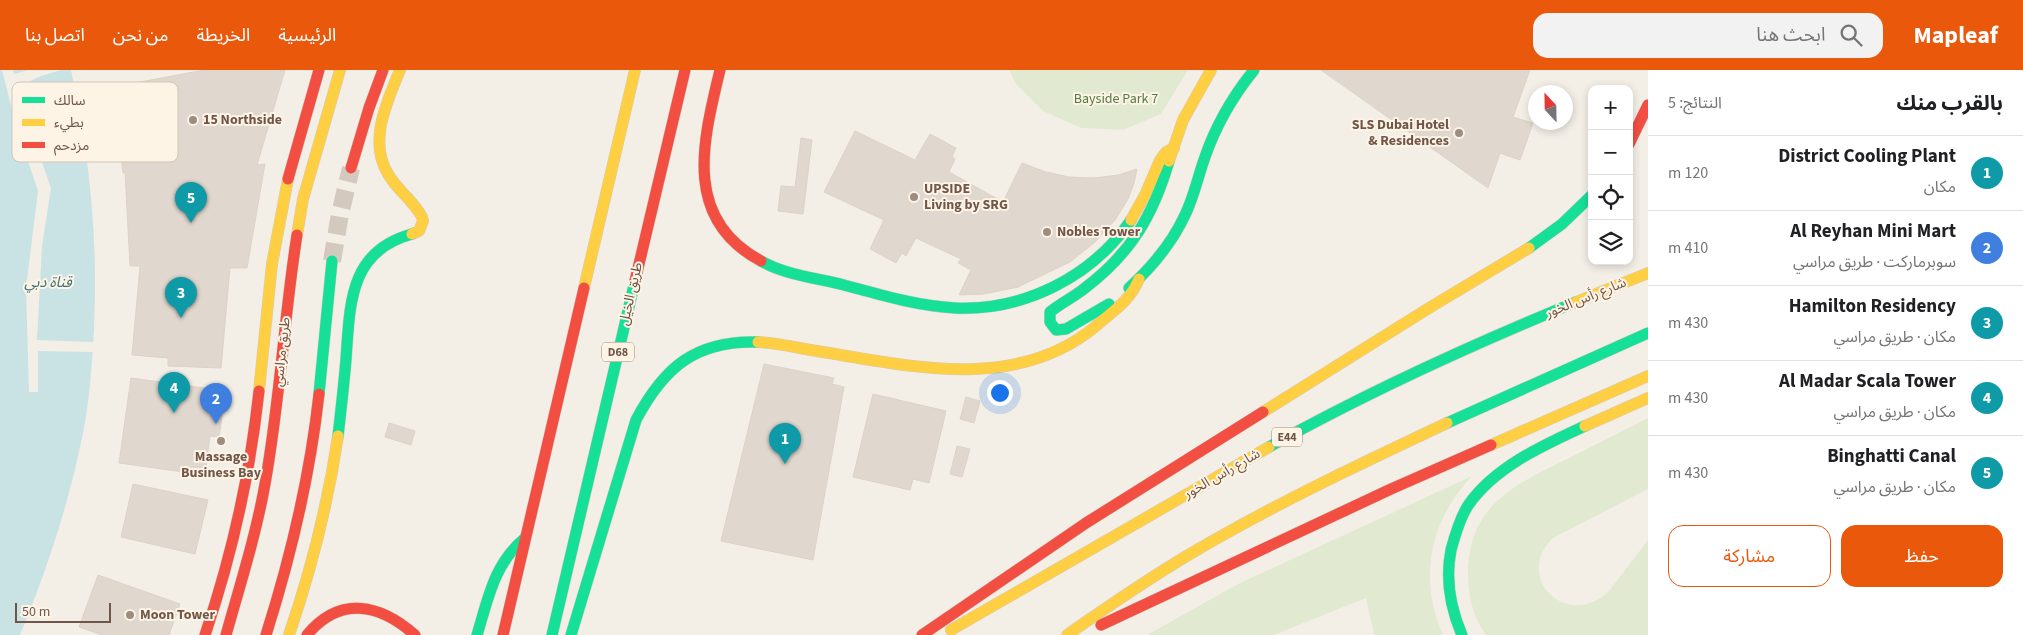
<!DOCTYPE html>
<html lang="ar">
<meta charset="utf-8">
<style>
:root{--surface:#fff;--page:#f2f2f2;--text:#202124;--muted:#757577;--line:#e0e0e0;--accent:#ea580c}
body{margin:0;font-family:"Source Sans 3","Noto Sans Arabic",sans-serif;background:var(--page);color:var(--text);direction:rtl}
.controls{position:absolute;right:15px;top:15px;display:grid;overflow:hidden;border-radius:10px;box-shadow:0 2px 8px #0003}
.controls button{width:45px;height:45px;display:grid;place-items:center;padding:0;border:0;border-bottom:1px solid var(--line);background:var(--surface);color:var(--text);font:25px sans-serif}
.compass{position:absolute;left:1528px;top:15px;width:45px;height:45px;border-radius:50%;background:var(--surface);box-shadow:0 2px 8px #0003;rotate:338deg}
.scale{position:absolute;left:15px;bottom:12px;width:96px;box-sizing:border-box;padding-left:5px;border:2px solid #6f5649;border-top:0;font-size:14px;line-height:18px;white-space:nowrap;color:#6f5649;-webkit-text-stroke:4px #fef4e6;paint-order:stroke}
.you{position:absolute;left:999px;top:322px;width:18px;height:18px;margin:-12px;border:4px solid #fff;border-radius:50%;background:#1a73e8;box-shadow:0 0 0 8px #1a73e833}
.badge{display:grid;place-items:center;width:32px;height:32px;border-radius:50%;background:var(--accent);color:#fff;font-size:16px;font-weight:700}
.pin{position:absolute;translate:-50% -41px;filter:drop-shadow(0 1px 2px #0008)}
.pin::after{content:'';position:absolute;top:26px;width:18px;height:15px;background:inherit;clip-path:polygon(0 0,100% 0,50% 100%)}
.list{margin:0;padding:0;list-style:none}
h2{display:flex;justify-content:space-between;align-items:center;height:65px;margin:0;padding:0 20px;font-size:21px}
h2 small{font-size:16px;font-weight:400;color:var(--muted)}
.list li{display:grid;grid-template-columns:32px 1fr auto;gap:15px;align-items:center;box-sizing:border-box;height:75px;padding:0 20px;border-top:1px solid var(--line)}
.list b{display:block;font-size:19px;white-space:nowrap}
.list p{margin:0;font-size:16px;white-space:nowrap;color:var(--muted)}
.list em{font-size:16px;font-style:normal;color:var(--muted)}
.actions{display:flex;gap:10px;padding:15px 20px}
.actions a{flex:1;padding:11px 0;border:1px solid var(--accent);border-radius:15px;text-align:center;font-size:18px;color:var(--accent)}
.actions .main{background:var(--accent);color:#fff}
.icon{flex:none;width:28px;height:28px;fill:none;stroke:currentColor;stroke-width:2;stroke-linecap:round;stroke-linejoin:round}
.map{position:relative;flex:none;width:1648px;height:565px;overflow:hidden;direction:ltr}
header{display:flex;align-items:center;gap:30px;box-sizing:border-box;height:70px;padding:0 25px;background:var(--accent);color:#fff}
header strong{font-size:24px}
nav{display:flex;gap:28px;margin-inline-start:auto;font-size:18px}
.search{width:350px;height:45px;background:var(--page);display:flex;align-items:center;gap:12px;box-sizing:border-box;padding:0 18px;border-radius:15px;color:var(--muted);font-size:19px}
main{display:flex}
aside{flex:1;background:var(--surface)}
.map>svg:first-child{display:block}
</style>
<header>
<strong>Mapleaf</strong>
<div class="search"><svg class="icon" aria-label="search" viewBox="0 0 24 24"><circle cx="10" cy="10" r="6"/><path d="M15 15l6 6"/></svg>ابحث هنا</div>
<nav><a>الرئيسية</a><a>الخريطة</a><a>من نحن</a><a>اتصل بنا</a></nav>
</header>
<main>
<aside>
<h2>بالقرب منك<small>النتائج: 5</small></h2>
<ul class="list">
<li><span class="badge" style="background:#0f9aa8">1</span><div><b>District Cooling Plant</b><p>مكان</p></div><em>120 m</em></li>
<li><span class="badge" style="background:#3f7fe0">2</span><div><b>Al Reyhan Mini Mart</b><p>سوبرماركت · طريق مراسي</p></div><em>410 m</em></li>
<li><span class="badge" style="background:#0f9aa8">3</span><div><b>Hamilton Residency</b><p>مكان · طريق مراسي</p></div><em>430 m</em></li>
<li><span class="badge" style="background:#0f9aa8">4</span><div><b>Al Madar Scala Tower</b><p>مكان · طريق مراسي</p></div><em>430 m</em></li>
<li><span class="badge" style="background:#0f9aa8">5</span><div><b>Binghatti Canal</b><p>مكان · طريق مراسي</p></div><em>430 m</em></li>
</ul>
<div class="actions"><a class="main">حفظ</a><a>مشاركة</a></div>
</aside>
<div class="map">
<svg width="1648" height="565" viewBox="0 0 1648 565">
<rect width="100%" height="100%" fill="#f4efe6"/>
<!-- green -->
<g fill="#e1ead1">
<path d="M1009,0H1188L1161,44L1123,60L1081,58L1043,41L1016,14Z"/>
<path d="M1648,348V419L1553,468C1512,508 1568,561 1609,521L1648,470V565H1486C1473,547 1468,526 1468,504C1468,434 1516,414 1569,388C1595,375 1622,361 1648,348Z"/>
<path d="M1472,406C1430,450 1418,508 1443,565H1374L1366,528L1274,565H1147L1238,514Z"/>
</g>
<!-- water -->
<path fill="#c9e2e3" d="M0,0H71C90,90 98,166 94,258C92,293 90,329 83,363C69,433 47,500 20,565H0Z"/>
<!-- pier -->
<path fill="#f4efe6" d="M2,0H13L14,4L29,0H61L41,6L16,18L51,118L42,176L37,270L93,272V282L38,281V322H29L26,218L38,121L16,55Z"/>
<!-- building -->
<g fill="#e0d7ce" stroke="#ddd2c9">
<path d="M204,0H285L257,95L265,94L247,198H230L221,298L168,296V288L132,285L140,196H130L125,103H123L113,17Z"/>
<path d="M1321,0H1530L1513,47L1533,53L1520,90L1500,83L1488,118Z"/>
<path d="M855,61L915,90L930,64L956,78L952,87L955,89L949,102L1003,132L1022,93L1046,102L1069,107L1094,108L1118,105L1137,99L1134,113L1128,129L1115,150L1094,173L1070,192L1018,217L984,224L959,225L971,200L958,193L961,189L916,168L906,186L902,183L896,193L870,179L884,150L824,122Z"/>
<path d="M801,68L812,70L803,144L778,141L781,116L795,117Z"/>
<path d="M764,294L834,308L832,314L844,317L813,490L721,471Z"/>
<path d="M131,308L226,321L219,367L210,366L205,405L119,393Z"/>
<path d="M873,324L946,341L929,413L913,409L910,420L853,407Z"/>
<path d="M966,327L980,331L974,353L960,349Z"/>
<path d="M389,353L415,361L411,375L385,367Z"/>
<path d="M957,376L970,379L962,407L950,404Z"/>
<path d="M133,414L208,430L195,484L121,467Z"/>
<path d="M98,505L180,534L169,565H102L79,557Z"/>
</g>
<g fill="none" stroke-linecap="round" stroke-linejoin="round">
<!-- secondary-tunnel -->
<path stroke="#d3c9bf" stroke-width="18" stroke-dasharray="18 9" stroke-linecap="butt" d="M332,191L340,144L351,98"/>
<!-- fast casing -->
<g stroke="#d4cbc3" stroke-width="12">
<g id="fast">
<path d="M1529,178L1562,154L1592,125"/>
<path d="M761,191C785,205 817,208 844,215C881,225 917,236 955,238C1024,241 1092,207 1131,150"/>
<path d="M1129,218C1152,197 1172,173 1185,145C1194,127 1198,106 1205,87C1216,55 1233,26 1254,0"/>
<path d="M1109,234L1066,259L1056,260L1050,252V242C1061,233 1074,227 1085,218C1131,183 1153,146 1169,91"/>
<path d="M319,324L332,191"/>
<path d="M1447,353L1648,263"/>
<path d="M338,366C341,340 344,314 346,289C350,234 349,181 412,164"/>
<path d="M1269,377C1368,322 1471,275 1576,232"/>
<path d="M477,565C488,529 494,494 524,469"/>
<path d="M552,565L635,211"/>
<path d="M571,565L636,350C664,297 696,270 758,272"/>
<path d="M1462,565C1450,537 1445,510 1451,480C1455,465 1460,447 1469,434C1496,396 1544,375 1585,356"/>
</g>
</g>
<!-- slow casing -->
<g stroke="#d4cbc3" stroke-width="12">
<g id="slow">
<path d="M400,0C387,32 368,71 388,104C397,120 413,130 422,147L423,151L419,161L412,164"/>
<path d="M1169,91L1183,50L1211,0"/>
<path d="M1131,150L1145,125L1160,90L1166,82L1174,78"/>
<path d="M297,165L303,129L340,0"/>
<path d="M584,218L635,0"/>
<path d="M1576,232L1648,203"/>
<path d="M758,272C776,273 794,277 811,280C905,295 1015,324 1096,256C1113,241 1130,231 1139,209"/>
<path d="M259,321L272,194L288,109"/>
<path d="M1263,342L1429,238L1529,178"/>
<path d="M1585,356L1648,328"/>
<path d="M1491,375L1648,306"/>
<path d="M951,560L1269,377"/>
<path d="M289,565C311,500 328,434 338,366"/>
<path d="M1067,565C1107,537 1148,509 1190,484C1273,435 1360,394 1447,353"/>
</g>
</g>
<!-- jam casing -->
<g stroke="#d4cbc3" stroke-width="12">
<g id="jam">
<path d="M720,0C703,71 682,149 761,191"/>
<path d="M1629,74L1648,35"/>
<path d="M351,98L369,38L383,0"/>
<path d="M288,109L319,0"/>
<path d="M635,211L685,0"/>
<path d="M1101,555L1391,419L1491,375"/>
<path d="M205,565C232,485 250,405 259,321"/>
<path d="M226,565C240,515 256,465 265,414C280,331 284,247 297,165"/>
<path d="M266,565C291,486 310,406 319,324"/>
<path d="M307,565C340,525 380,534 415,565"/>
<path d="M503,565L584,218"/>
<path d="M922,565L1086,453L1263,342"/>
</g>
</g>
<!-- fast -->
<use href="#fast" stroke="#16e098" stroke-width="11"/>
<!-- slow -->
<use href="#slow" stroke="#ffcf43" stroke-width="11"/>
<!-- jam -->
<use href="#jam" stroke="#f24e42" stroke-width="11"/>
</g>
<!-- markers -->
<g fill="#9e8c80" stroke="#fef4e6" stroke-width="2">
<circle cx="193" cy="50" r="5"/>
<circle cx="1459" cy="63" r="5"/>
<circle cx="914" cy="127" r="5"/>
<circle cx="1047" cy="162" r="5"/>
<circle cx="221" cy="371" r="5"/>
<circle cx="130" cy="545" r="5"/>
</g>
<g text-anchor="middle" dominant-baseline="central" stroke-width="4" stroke-linejoin="round" paint-order="stroke">
<!-- shield labels -->
<g fill="#fef4e6" stroke="#9a8578" stroke-width="1">
<rect x="602" y="272.5" width="32" height="19" rx="4"/>
<rect x="1272" y="357.5" width="30" height="19" rx="4"/>
</g>
<g font-size="12" font-weight="bold" fill="#6f5649">
<text x="618" y="282">D68</text>
<text x="1287" y="367">E44</text>
</g>
<!-- park labels -->
<g font-size="14" fill="#567a45" stroke="#fef4e6">
<text x="1116" y="29">Bayside Park 7</text>
</g>
<!-- poi labels -->
<g font-size="14" font-weight="bold" fill="#6f5649" stroke="#fef4e6" text-anchor="start">
<text x="203" y="50">15 Northside</text>
<text x="1449" y="55" text-anchor="end">SLS Dubai Hotel<tspan x="1449" dy="16">&amp; Residences</tspan></text>
<text x="924" y="119">UPSIDE<tspan x="924" dy="16">Living by SRG</tspan></text>
<text x="1057" y="162">Nobles Tower</text>
<text x="221" y="387" text-anchor="middle">Massage<tspan x="221" dy="16">Business Bay</tspan></text>
<text x="140" y="545">Moon Tower</text>
</g>
<!-- street labels -->
<g font-size="14" fill="#6f5649" stroke="#fef4e6">
<text transform="translate(631 224) rotate(-77)">طريق الخيل</text>
<text transform="translate(1586 228) rotate(-22)">شارع رأس الخور</text>
<text transform="translate(282 282) rotate(-84)">طريق مراسي</text>
<text transform="translate(1222 404) rotate(-30)">شارع رأس الخور</text>
</g>
<!-- water labels -->
<g font-size="15" font-style="italic" fill="#42737b" stroke="#fef4e6">
<text x="48" y="212">قناة دبي</text>
</g>
</g>
<!-- legend -->
<rect x="12" y="12" width="166" height="80" rx="8" fill="#fef4e6" stroke="#d3c5b7" stroke-width="1"/>
<rect x="22" y="27" width="23" height="6" fill="#16e098"/>
<rect x="22" y="49" width="23" height="7" fill="#ffcf43"/>
<rect x="22" y="72" width="23" height="6" fill="#f24e42"/>
<g font-size="14" fill="#6f5649">
<text x="54" y="35">سالك</text>
<text x="54" y="57">بطيء</text>
<text x="54" y="80">مزدحم</text>
</g>
</svg>
<div class="controls">
<button>+</button>
<button>−</button>
<button><svg class="icon" aria-label="locate" viewBox="0 0 24 24"><circle cx="12" cy="12" r="6"/><path d="M12 2v4M12 18v4M2 12h4M18 12h4"/></svg></button>
<button><svg class="icon" aria-label="layers" viewBox="0 0 24 24"><path d="M12 4l9 5-9 5-9-5zM3 14l9 5 9-5"/></svg></button>
</div>
<svg class="compass" viewBox="-18 -18 36 36"><path d="M0-13l5 13h-10z" fill="#e53935"/><path d="M0 13l5-13h-10z" fill="#757577"/></svg>
<div class="scale">50 m</div>
<div class="you"></div>
<div class="pin badge" style="left:785px;top:394px;background:#0f9aa8">1</div>
<div class="pin badge" style="left:216px;top:354px;background:#3f7fe0">2</div>
<div class="pin badge" style="left:181px;top:248px;background:#0f9aa8">3</div>
<div class="pin badge" style="left:174px;top:343px;background:#0f9aa8">4</div>
<div class="pin badge" style="left:191px;top:153px;background:#0f9aa8">5</div>
</div>
</main>
